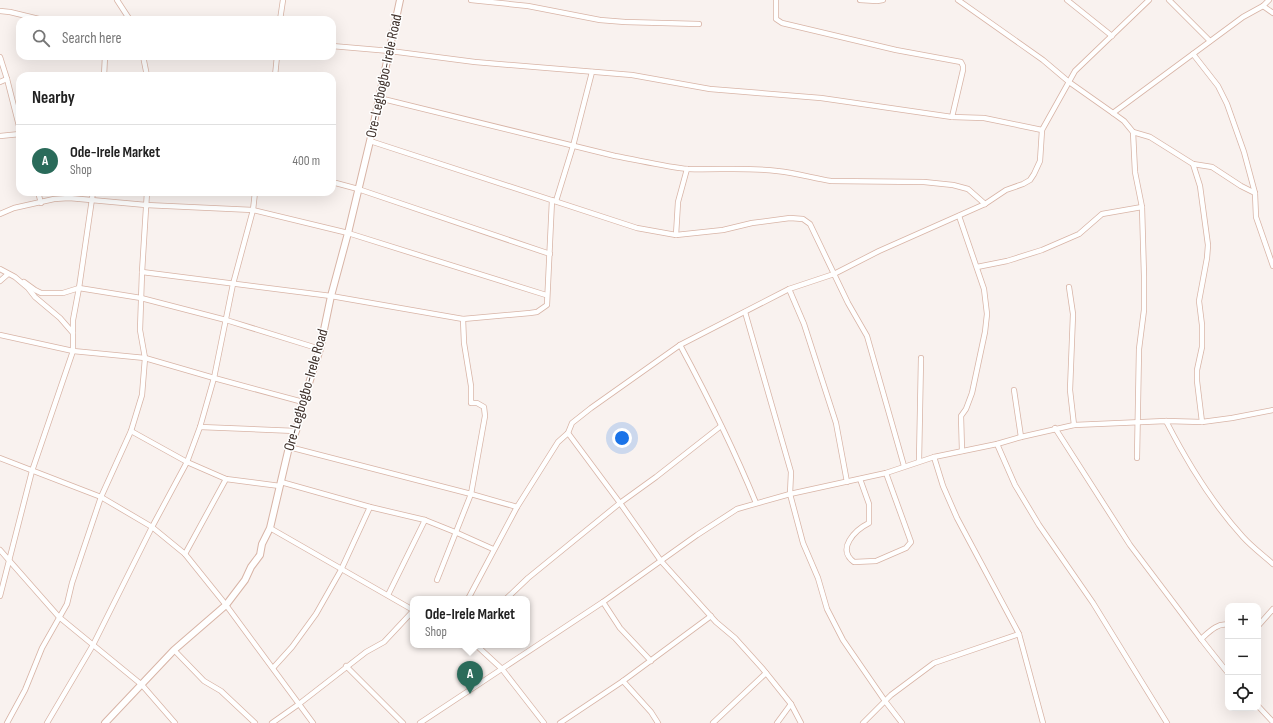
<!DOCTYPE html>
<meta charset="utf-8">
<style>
:root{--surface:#fff;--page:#f2f2f2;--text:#222;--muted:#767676;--line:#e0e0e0;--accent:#2a6b5a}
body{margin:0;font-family:"Sofia Sans Condensed",sans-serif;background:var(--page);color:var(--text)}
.controls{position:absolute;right:12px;bottom:12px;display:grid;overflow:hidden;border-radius:8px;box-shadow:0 4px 16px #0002}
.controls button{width:36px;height:36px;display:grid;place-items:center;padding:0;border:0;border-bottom:1px solid var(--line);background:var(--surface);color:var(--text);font:20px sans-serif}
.you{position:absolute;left:622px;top:438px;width:14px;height:14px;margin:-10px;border:3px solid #fff;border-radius:50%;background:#1a73e8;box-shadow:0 0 0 6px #1a73e833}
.badge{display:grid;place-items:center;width:26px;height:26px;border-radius:50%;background:var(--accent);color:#fff;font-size:13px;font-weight:700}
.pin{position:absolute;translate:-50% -33px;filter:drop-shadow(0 1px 2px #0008)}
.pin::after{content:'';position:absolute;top:21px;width:14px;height:12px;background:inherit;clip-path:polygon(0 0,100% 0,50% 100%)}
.popup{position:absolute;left:410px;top:596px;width:120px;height:52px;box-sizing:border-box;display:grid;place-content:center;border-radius:8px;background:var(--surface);filter:drop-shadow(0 1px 3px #0005);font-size:13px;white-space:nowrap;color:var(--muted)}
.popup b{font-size:15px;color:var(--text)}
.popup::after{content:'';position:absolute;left:50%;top:100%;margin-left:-8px;border:8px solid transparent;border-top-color:var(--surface)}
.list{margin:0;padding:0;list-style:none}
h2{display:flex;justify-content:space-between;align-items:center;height:52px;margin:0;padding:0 16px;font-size:17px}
h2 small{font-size:13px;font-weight:400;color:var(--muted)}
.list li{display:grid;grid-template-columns:26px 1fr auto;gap:12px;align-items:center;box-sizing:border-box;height:72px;padding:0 16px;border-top:1px solid var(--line)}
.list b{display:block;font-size:15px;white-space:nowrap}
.list p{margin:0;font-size:13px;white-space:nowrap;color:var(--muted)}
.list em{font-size:13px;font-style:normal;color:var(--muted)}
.icon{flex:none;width:22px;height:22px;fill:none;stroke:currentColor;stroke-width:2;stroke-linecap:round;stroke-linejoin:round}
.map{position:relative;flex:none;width:1273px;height:723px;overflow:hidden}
.search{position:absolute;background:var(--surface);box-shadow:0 4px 16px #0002;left:16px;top:16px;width:320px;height:44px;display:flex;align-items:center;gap:10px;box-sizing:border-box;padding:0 14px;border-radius:12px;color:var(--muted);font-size:15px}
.panel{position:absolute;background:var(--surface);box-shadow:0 4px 16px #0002;left:16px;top:72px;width:320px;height:124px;border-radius:12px}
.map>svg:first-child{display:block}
</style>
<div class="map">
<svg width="1273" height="723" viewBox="0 0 1273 723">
<rect width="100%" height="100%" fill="#f9f2ef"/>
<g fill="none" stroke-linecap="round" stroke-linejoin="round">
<!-- street casing -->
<g stroke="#d8b4a6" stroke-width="6">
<g id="street">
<path d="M117,0L130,20"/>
<path d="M471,0L528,6L600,20L625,22L699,24"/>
<path d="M776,0V19L782,23L896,50L961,62L963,66V70L952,117"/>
<path d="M860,0L877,1L883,0"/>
<path d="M958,0L1043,60L1069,82L1113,113L1124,121L1133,132L1150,137L1193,164L1212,167L1241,186L1255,193L1256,217L1273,266"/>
<path d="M1067,0L1112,36"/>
<path d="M1169,0L1210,41"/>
<path d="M1263,6L1273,13"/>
<path d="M0,11L10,12L43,20"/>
<path d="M280,20L283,0"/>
<path d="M332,46L390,51L475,62L632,75L710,89L821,98L952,117L984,118L1042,130"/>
<path d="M1193,54L1218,86L1227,104L1244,152L1255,193"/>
<path d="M143,56L147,76"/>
<path d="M0,57L7,79L20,130"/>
<path d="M104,76L105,56"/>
<path d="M275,76L277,56"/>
<path d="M0,82L7,79"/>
<path d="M379,98L615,156C638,160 666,167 688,169C718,170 747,167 777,171C796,173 813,178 831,181L924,182L953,185L968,189L985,204"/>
<path d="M1113,113L1243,17L1263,6L1269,0"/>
<path d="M1133,132L1135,172L1142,207L1144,276V310L1139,349L1137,458"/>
<path d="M0,136L20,134"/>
<path d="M370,141L637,228L676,235L723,230L752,223L790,218L803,219L810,224L848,303L867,336L904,466"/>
<path d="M1193,164L1200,186L1208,245L1207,258L1199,301L1202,325V347L1197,370V381L1202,422"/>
<path d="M332,182L358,189L550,254"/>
<path d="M38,192L41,203"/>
<path d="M556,201L573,146L592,72"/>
<path d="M0,214L14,208L54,199L69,198L146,205L253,210L348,233L546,295"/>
<path d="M959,216L984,289L987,314L985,332L972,393L966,409L961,416L962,451"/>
<path d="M676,235L678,202L687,169"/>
<path d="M977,267L1007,261L1042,250L1079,234L1102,214L1142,207"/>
<path d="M0,269L15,277L28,288L35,297L60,318L73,333V351L32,471L0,596"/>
<path d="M142,272L331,296L463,319L530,313L537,312L547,305L552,200"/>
<path d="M0,281L8,274"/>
<path d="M24,282L35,290L41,293H63L79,288L141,298L226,320L320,349"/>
<path d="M1069,287L1073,314L1070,390L1074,425"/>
<path d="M789,289L804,324L836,423L847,482"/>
<path d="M745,312L791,472L790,494L803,543L818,578L827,609L843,640L885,701L902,723"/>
<path d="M73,333V320L79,288L93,192"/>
<path d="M0,335L73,351L145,358L214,378L303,402"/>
<path d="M680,345C708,397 734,449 756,503"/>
<path d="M1014,390L1021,437"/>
<path d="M1166,421C1187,462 1212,503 1243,537C1252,547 1263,555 1273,564"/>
<path d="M200,427L296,431"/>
<path d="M1055,428L1130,545L1201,639L1228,673"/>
<path d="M131,431L187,462L226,479L280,486"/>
<path d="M568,433L620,503L661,561L716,622L735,638L762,668L791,704L801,723"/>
<path d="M997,444L1015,485L1039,525L1093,603L1167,723"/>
<path d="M289,447L471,494L517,507"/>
<path d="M934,457L943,486L957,518L1019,634L1043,723"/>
<path d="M0,458L101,497L152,527L185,554L226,605L313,723"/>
<path d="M919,461L921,358"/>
<path d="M860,479L869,504V523C855,530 836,549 854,562L876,561L906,548L911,542L886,473"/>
<path d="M281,482L370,507L425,520L455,532L493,549"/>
<path d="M270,528L413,610"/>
<path d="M0,550L59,617L142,685L175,723"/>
<path d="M185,554L226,479"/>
<path d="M437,580L471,494L485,416L484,407L477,403H471V386L464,343L463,319"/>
<path d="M388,595L425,520"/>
<path d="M468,599L517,507L558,442L568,433L572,423L591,408L680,345L789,289L834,274L879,251L985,204L1006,190L1023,184L1030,180L1034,174L1040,161L1042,130L1075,71L1149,0"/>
<path d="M506,599L528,578L620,503L656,477L721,426"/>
<path d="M603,602L620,628L651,661"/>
<path d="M1258,626L1273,609"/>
<path d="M1201,639C1208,633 1218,622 1228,625"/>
<path d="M476,645L502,669L544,723"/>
<path d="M174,650L204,681L221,691L255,723"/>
<path d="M346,666L403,723"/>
<path d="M273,668L292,647L316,614L341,570L370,507"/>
<path d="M623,681L651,712L658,723"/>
<path d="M1258,706L1273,722"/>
<path d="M7,723L25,690L42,648L67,604L72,583L101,497L131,431L142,395L145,358L140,330L142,272L147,192"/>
<path d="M47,723L93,645L152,527L187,462L200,427L214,378L233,284L253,210L255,192"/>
<path d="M272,723L299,704L366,652L384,642L413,611"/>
<path d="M420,723L603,602L697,535L737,509L790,494L886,473L934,457L997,444L1021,437L1074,425L1166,421L1202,422L1232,418L1273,410"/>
<path d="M560,723L623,681L711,616"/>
<path d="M713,723L766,673"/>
<path d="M777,723L791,704"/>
<path d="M863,723L891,695L934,663L1019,634"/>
</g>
</g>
<!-- secondary casing -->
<g stroke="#d8b4a6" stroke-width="8">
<path id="secondary" d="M105,723L174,650L226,605L245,580L251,567L260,555L262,544L270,528L289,447L296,431L303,402L320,349L331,296L348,233L370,141L400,0"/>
</g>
<!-- street -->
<use href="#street" stroke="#fff" stroke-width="4.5"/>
<!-- secondary -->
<use href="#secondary" stroke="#fff" stroke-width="6"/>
</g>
<g text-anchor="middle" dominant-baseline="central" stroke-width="3" stroke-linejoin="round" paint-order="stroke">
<!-- street labels -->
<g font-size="15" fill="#3f312b" stroke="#fff">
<text transform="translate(384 76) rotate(-78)">Ore-Legbogbo-Irele Road</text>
<text transform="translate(306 390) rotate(-74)">Ore-Legbogbo-Irele Road</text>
</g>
</g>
</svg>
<div class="controls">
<button>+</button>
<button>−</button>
<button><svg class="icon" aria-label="locate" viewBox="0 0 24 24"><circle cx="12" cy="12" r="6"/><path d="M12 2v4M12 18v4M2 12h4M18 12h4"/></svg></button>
</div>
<div class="you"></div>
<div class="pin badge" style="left:470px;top:694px">A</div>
<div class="popup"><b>Ode-Irele Market</b>Shop</div>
<div class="search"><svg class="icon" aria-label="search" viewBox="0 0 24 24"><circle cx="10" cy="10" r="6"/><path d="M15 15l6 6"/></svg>Search here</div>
<section class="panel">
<h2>Nearby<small></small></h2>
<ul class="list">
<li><span class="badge">A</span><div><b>Ode-Irele Market</b><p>Shop</p></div><em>400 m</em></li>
</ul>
</section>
</div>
